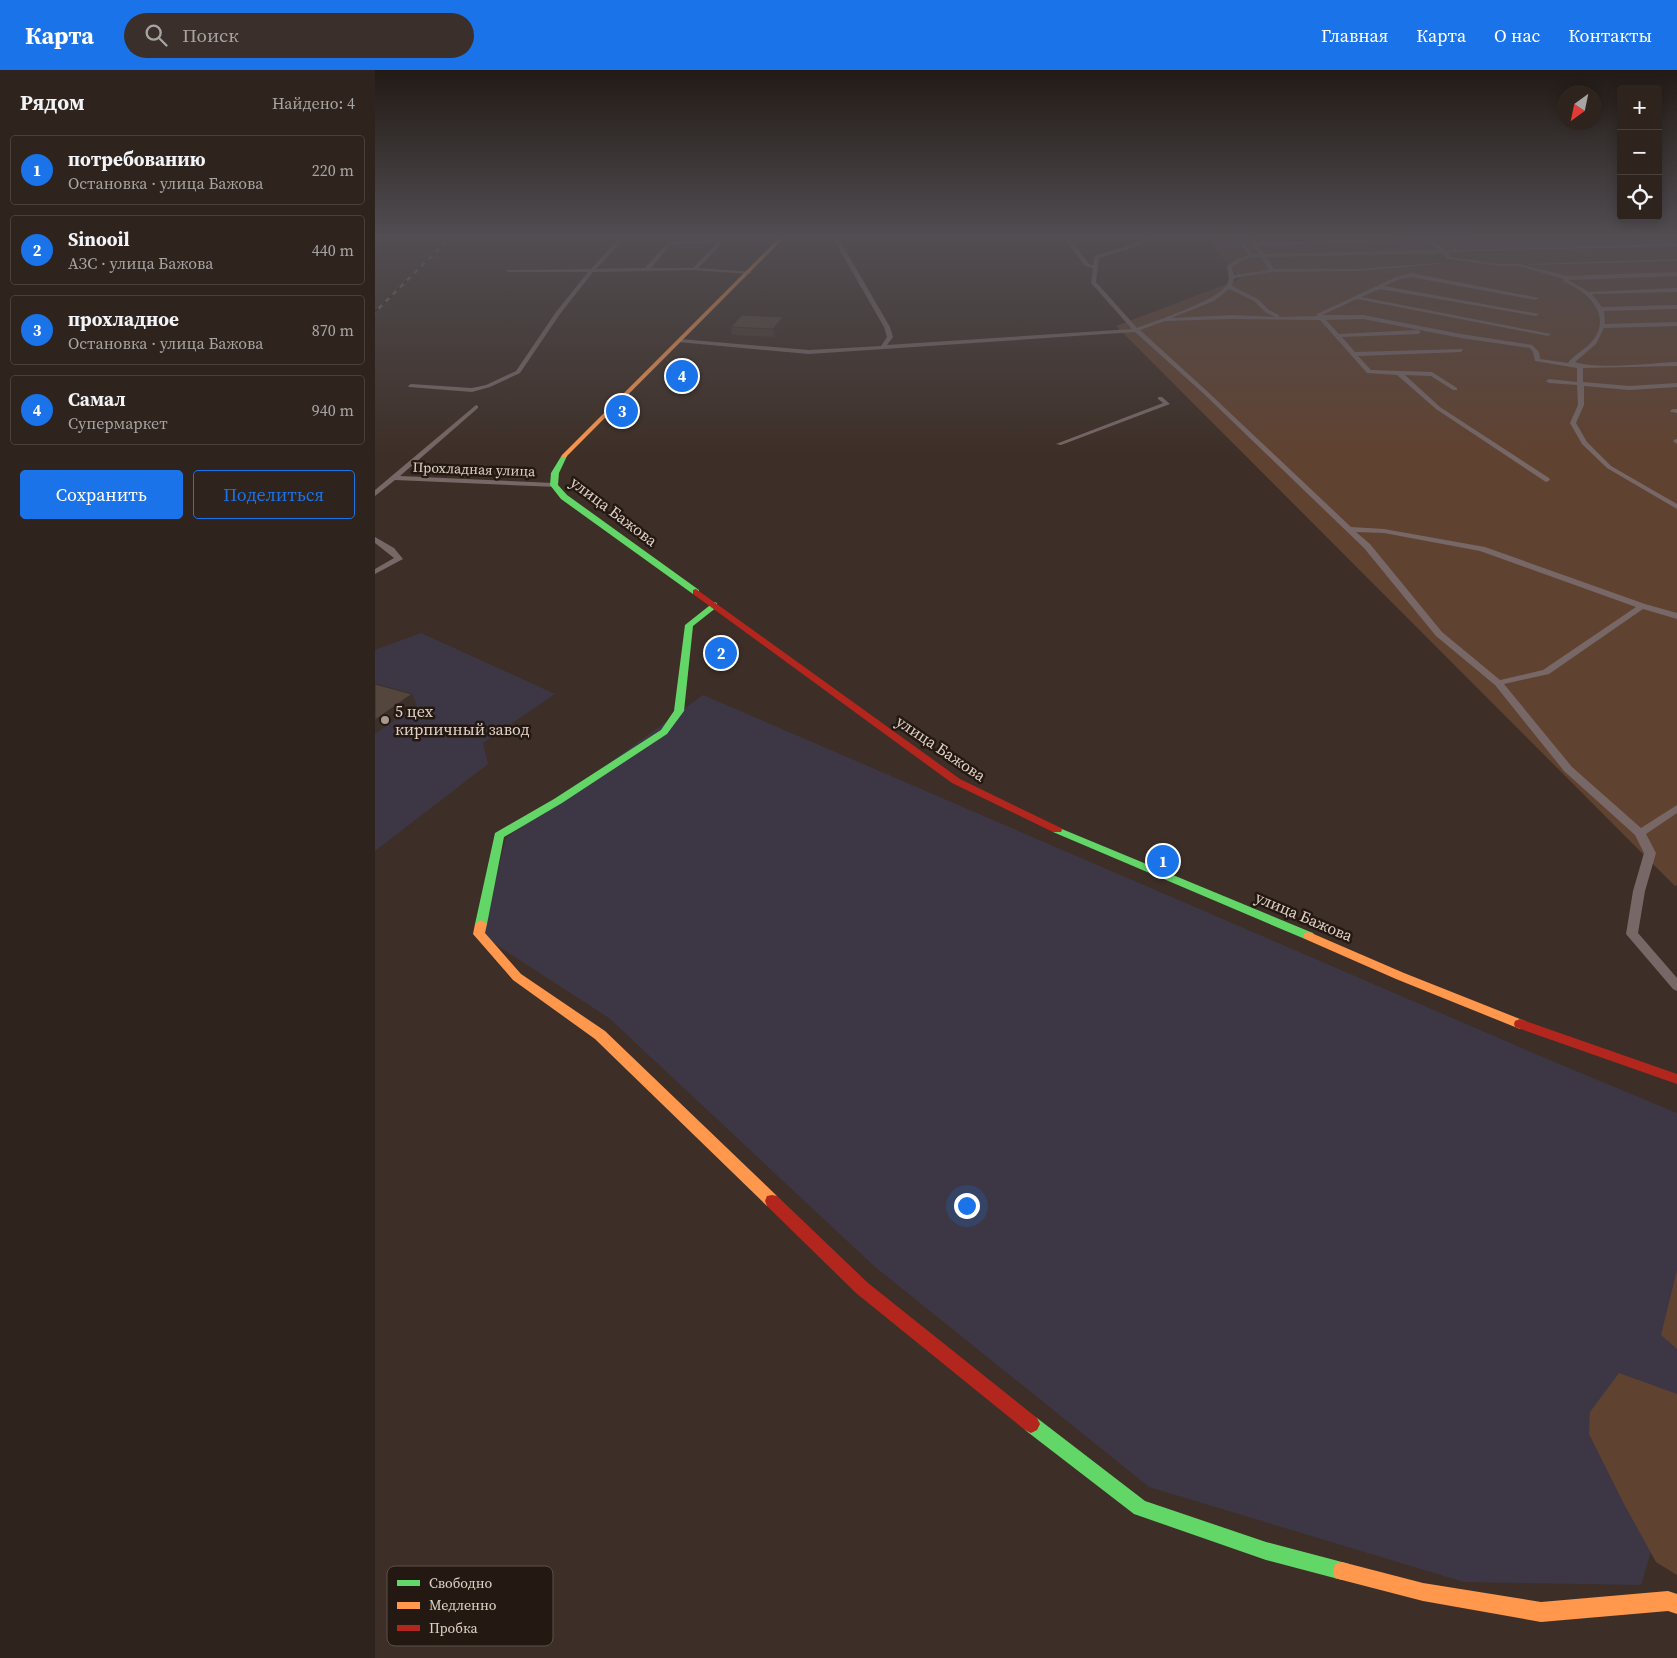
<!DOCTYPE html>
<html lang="ru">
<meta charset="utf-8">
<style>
:root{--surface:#2e231d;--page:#3a2f2a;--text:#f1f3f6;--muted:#a7a4a4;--line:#49403b;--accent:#1a73e8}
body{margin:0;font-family:"Source Serif 4",serif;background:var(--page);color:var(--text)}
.controls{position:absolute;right:15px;top:15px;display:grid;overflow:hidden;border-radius:5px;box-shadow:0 2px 12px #0003}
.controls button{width:45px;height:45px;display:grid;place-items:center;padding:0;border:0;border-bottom:1px solid var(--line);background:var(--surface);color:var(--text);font:25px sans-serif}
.compass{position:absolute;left:1182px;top:15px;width:45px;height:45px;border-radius:50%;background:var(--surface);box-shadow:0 2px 12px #0003;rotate:213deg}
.you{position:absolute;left:591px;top:1135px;width:18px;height:18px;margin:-12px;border:4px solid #fff;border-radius:50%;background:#1a73e8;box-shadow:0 0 0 8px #1a73e833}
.badge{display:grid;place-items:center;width:32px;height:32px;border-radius:50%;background:var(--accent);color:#fff;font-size:16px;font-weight:700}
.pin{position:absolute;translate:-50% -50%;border:2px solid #fff;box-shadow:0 1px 5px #0006}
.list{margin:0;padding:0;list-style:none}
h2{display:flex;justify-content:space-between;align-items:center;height:65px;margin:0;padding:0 20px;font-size:21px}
h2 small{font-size:16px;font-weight:400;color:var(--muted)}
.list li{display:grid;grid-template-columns:32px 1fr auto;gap:15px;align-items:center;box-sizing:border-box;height:70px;margin:0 10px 10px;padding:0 10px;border:1px solid var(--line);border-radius:5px}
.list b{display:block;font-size:19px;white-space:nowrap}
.list p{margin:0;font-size:16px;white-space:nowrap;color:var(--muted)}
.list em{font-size:16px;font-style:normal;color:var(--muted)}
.actions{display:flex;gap:10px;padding:15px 20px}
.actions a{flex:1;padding:11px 0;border:1px solid var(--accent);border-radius:5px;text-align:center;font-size:18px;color:var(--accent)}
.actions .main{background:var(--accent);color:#fff}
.icon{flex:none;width:28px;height:28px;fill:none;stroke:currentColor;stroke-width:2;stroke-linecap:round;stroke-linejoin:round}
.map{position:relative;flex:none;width:1302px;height:1588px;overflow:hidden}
header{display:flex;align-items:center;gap:30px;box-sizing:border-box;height:70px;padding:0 25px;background:var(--accent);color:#fff}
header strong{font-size:24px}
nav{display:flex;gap:28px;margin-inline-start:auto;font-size:18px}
.search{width:350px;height:45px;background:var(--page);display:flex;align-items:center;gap:12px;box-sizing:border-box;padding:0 18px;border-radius:28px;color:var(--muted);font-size:19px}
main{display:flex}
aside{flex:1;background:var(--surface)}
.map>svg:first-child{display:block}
</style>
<header>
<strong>Карта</strong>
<div class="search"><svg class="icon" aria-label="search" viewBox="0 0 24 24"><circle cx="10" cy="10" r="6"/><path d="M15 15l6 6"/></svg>Поиск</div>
<nav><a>Главная</a><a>Карта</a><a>О нас</a><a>Контакты</a></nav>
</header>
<main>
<aside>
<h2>Рядом<small>Найдено: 4</small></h2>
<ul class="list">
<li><span class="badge">1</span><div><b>потребованию</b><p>Остановка · улица Бажова</p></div><em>220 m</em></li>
<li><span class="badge">2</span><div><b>Sinooil</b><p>АЗС · улица Бажова</p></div><em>440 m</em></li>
<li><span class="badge">3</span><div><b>прохладное</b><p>Остановка · улица Бажова</p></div><em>870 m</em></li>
<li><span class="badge">4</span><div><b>Самал</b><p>Супермаркет</p></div><em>940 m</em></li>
</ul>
<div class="actions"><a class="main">Сохранить</a><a>Поделиться</a></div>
</aside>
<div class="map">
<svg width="1302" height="1588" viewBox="0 0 1302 1588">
<rect width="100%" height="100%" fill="#3d2f27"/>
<!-- industrial -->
<g fill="#3d3745">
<path d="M46,563L180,624L108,673L113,694L0,781V580Z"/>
<path d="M328,625L1184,994L1302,1043V1326L1276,1481L1266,1515L1089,1512L774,1417L499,1196L234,948L106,865L131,768Z"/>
</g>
<!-- green -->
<g fill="#604230">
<path d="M830,165H1302V815L1300,816L741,256L865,209Z"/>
<path d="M1302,1200V1279L1286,1265Z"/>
<path d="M1244,1303L1302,1324V1505L1281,1492L1249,1434L1214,1364L1215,1342Z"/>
</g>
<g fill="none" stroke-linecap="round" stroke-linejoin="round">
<!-- street -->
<g fill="#776767" fill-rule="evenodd">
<path d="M247,165H252L221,199L270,198L293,172L344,170L346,171V175L323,198L377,202L374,204L319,200L218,202L185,244L145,303L115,317L97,322L34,317L33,316L36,314L97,318L111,315L141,301L181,242L213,202H133L131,200L216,199ZM342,173L318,198H276L296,174Z"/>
<path d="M456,165H460L468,176L515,257L518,267L512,275L757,259L716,213L718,198L710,196L687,165H692L714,194L718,195L720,186L753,176L779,165H785L757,178L724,188L721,212L762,258C780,251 845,230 852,214C856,208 852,202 852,196L864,188L874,185L858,165H863L878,185L884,184L872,165H876L881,173L1047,168L1044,165H1049L1053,168L1204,165L1057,170L1070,180L1302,174V176L1073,182L1075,187L1125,194H1144L1192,206L1302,202V206L1193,210L1214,222L1302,218V222L1217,224L1227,237L1302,235V239L1229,241L1230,254L1302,252V256L1229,258L1221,274L1200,292C1223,300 1276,293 1302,292V296L1208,298V312L1254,316L1302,313V317L1254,320L1209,316V335L1201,353L1212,372L1236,396L1302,434V439L1232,398L1207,374L1195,353L1203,335L1202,315L1174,313L1171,311L1174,309L1202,312V298L1160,291L1158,282L1155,278L1086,268L988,249L951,250L964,264L1043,260L1046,262L1043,264L967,267L980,282L1088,279L1086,282L983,286L996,300L1057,302L1082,318V320H1078L1056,306L1030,305L1065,337L1174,408L1175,410L1171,412L1061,339L1022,305L992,303L945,250L857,249L790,251L765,260L833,322L976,457L1009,459L1110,477L1270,534L1302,543V549L1268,539L1174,604L1129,614L1197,697L1266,758L1302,735V743L1271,764L1281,783L1270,821L1263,863L1302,908V921L1298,919L1251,864L1258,821L1269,783L1260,765L1189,701L1120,615L1061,566L989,478L829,324L760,262L434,284L303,272L305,269L434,280L506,276L512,267L509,257ZM1051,171L1064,180L889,184L883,175ZM1068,183L1073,189L1125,196H1144L1189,209L1188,211C1211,221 1238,243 1218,270C1212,279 1199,284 1193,293L1165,289L1164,282L1157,275L1086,264L988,245H947L982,229L1173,266L1176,264L986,227L1005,219L1161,246L1164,244L1009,216L1025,209L1036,207L1161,230L1164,228L1036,203L1021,207L942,244V246L904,247V245L894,240L883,229L857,216L859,208L897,202L981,201L1065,194L1063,193L981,199H899L891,187ZM877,187H886L894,200L859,205L857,197L868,190ZM854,219L879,231L890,242L900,247L857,245L796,248L839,231ZM981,462L1009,463L1105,481L1261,537L1168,600L1125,610L1067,562L995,474Z"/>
<path d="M1302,189V191L1155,195L1153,194Z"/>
<path d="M783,327H787L795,334L686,375L681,374L788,333L783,329Z"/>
<path d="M101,335L103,336V338L25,406L179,413L183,415L182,417L20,410L0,426V420Z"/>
<path d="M1298,339H1302V343L1296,342L1295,341Z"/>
<path d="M1301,369H1302V374L1298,371Z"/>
<path d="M0,467L19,478L28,489L0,504V499L19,488L0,473Z"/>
</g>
<!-- fast -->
<g fill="#63d668" fill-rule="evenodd">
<path d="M187,385L192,386L184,403L183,415L192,425L324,520V524H318L186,429L175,415L176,403Z"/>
<path d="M339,532L342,533V537L318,556L309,641L292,664L187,733L129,767L112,854L110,857H102L100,854L120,763L179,729L286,660L299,641L310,555Z"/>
<path d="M682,757L938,863L940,866L938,869H930L678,762L677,760L678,758Z"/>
<path d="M656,1345L662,1348L770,1431L891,1472L967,1492L974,1494L976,1501L974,1508L967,1510L891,1490L759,1444L650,1360L647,1354L650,1348Z"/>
</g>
<!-- slow -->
<g fill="#ff974d" fill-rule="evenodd">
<path d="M407,165H412L191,387H187V385Z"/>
<path d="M106,850L112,854L110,863L146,904L230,961L402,1126L404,1131L402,1136L397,1137L392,1136L220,969L138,910L98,864L100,854Z"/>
<path d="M934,862L1029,903L1150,951L1151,954L1150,957L1145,959L1140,957L1021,909L930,869L928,866L930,863Z"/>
<path d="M967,1492L1048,1513L1166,1532L1293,1521L1302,1524V1544L1293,1541L1166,1552L1048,1531L967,1510L960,1508L958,1501L960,1494Z"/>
</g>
<!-- jam -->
<g fill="#b3261e" fill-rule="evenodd">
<path d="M321,519L585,709L686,758L687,760L686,762H678L577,713L318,524V520Z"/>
<path d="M1145,949L1302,1004V1014L1140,957L1139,954L1140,951Z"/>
<path d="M397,1125L402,1126L493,1213L662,1348L665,1354L662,1360L656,1363L650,1360L481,1223L392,1136L390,1131L392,1126Z"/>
</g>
<!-- rail casing -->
<g stroke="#756967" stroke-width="2.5">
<path id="rail" d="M0,242L78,165"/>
</g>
<!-- rail -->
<use href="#rail" stroke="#241912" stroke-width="2" stroke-dasharray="5" stroke-linecap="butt"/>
</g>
<!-- wall -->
<path fill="#483c34" d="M408,247L409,255L399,267L357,265L356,257Z"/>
<!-- shaded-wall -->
<g fill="#3b312a">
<path d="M408,247L409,255L399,267L398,259Z"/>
<path d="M37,624L42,635L0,664V650Z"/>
</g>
<!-- building -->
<g fill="#54463c" stroke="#3b312a">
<path d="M367,245L408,247L398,259L356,257Z"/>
<path d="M0,614L37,624L0,650Z"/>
</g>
<!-- sky -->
<linearGradient id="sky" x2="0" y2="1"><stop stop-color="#221a15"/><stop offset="0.43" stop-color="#514d52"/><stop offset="1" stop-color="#514d52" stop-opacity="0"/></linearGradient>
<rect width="1302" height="387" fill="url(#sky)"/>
<!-- markers -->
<circle fill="#a7988f" stroke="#241912" stroke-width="2" cx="10" cy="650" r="5"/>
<g text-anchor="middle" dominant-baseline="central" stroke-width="5" stroke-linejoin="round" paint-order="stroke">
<!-- far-street labels -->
<g font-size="14" fill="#e0d1c7" stroke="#241912">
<text transform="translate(99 399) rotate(2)">Прохладная улица</text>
</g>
<!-- street labels -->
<g font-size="16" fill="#e0d1c7" stroke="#241912">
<text transform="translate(239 441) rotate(37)">улица Бажова</text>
<text transform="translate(566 678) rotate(34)">улица Бажова</text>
<text transform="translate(929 846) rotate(23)">улица Бажова</text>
</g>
<!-- poi labels -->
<g font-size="16" fill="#e0d1c7" stroke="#241912" text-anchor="start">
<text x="20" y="641">5 цех<tspan x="20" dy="18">кирпичный завод</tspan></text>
</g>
</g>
<!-- legend -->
<rect x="12" y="1496" width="166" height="80" rx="8" fill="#241912" stroke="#5c5048" stroke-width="1"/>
<rect x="22" y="1510" width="23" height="6" fill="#63d668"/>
<rect x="22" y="1532" width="23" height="7" fill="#ff974d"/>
<rect x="22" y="1555" width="23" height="6" fill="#b3261e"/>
<g font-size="14" fill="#e0d1c7">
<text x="54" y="1518">Свободно</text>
<text x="54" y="1540">Медленно</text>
<text x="54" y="1563">Пробка</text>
</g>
</svg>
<div class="controls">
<button>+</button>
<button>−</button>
<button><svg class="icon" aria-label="locate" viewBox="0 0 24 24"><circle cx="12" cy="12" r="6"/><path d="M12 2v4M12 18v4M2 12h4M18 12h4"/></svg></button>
</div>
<svg class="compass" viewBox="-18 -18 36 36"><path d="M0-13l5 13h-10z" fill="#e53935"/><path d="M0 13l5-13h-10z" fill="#a7a4a4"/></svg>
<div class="you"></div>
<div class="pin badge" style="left:788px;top:791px">1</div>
<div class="pin badge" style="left:346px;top:583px">2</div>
<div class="pin badge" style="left:247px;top:341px">3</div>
<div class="pin badge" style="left:307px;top:306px">4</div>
</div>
</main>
